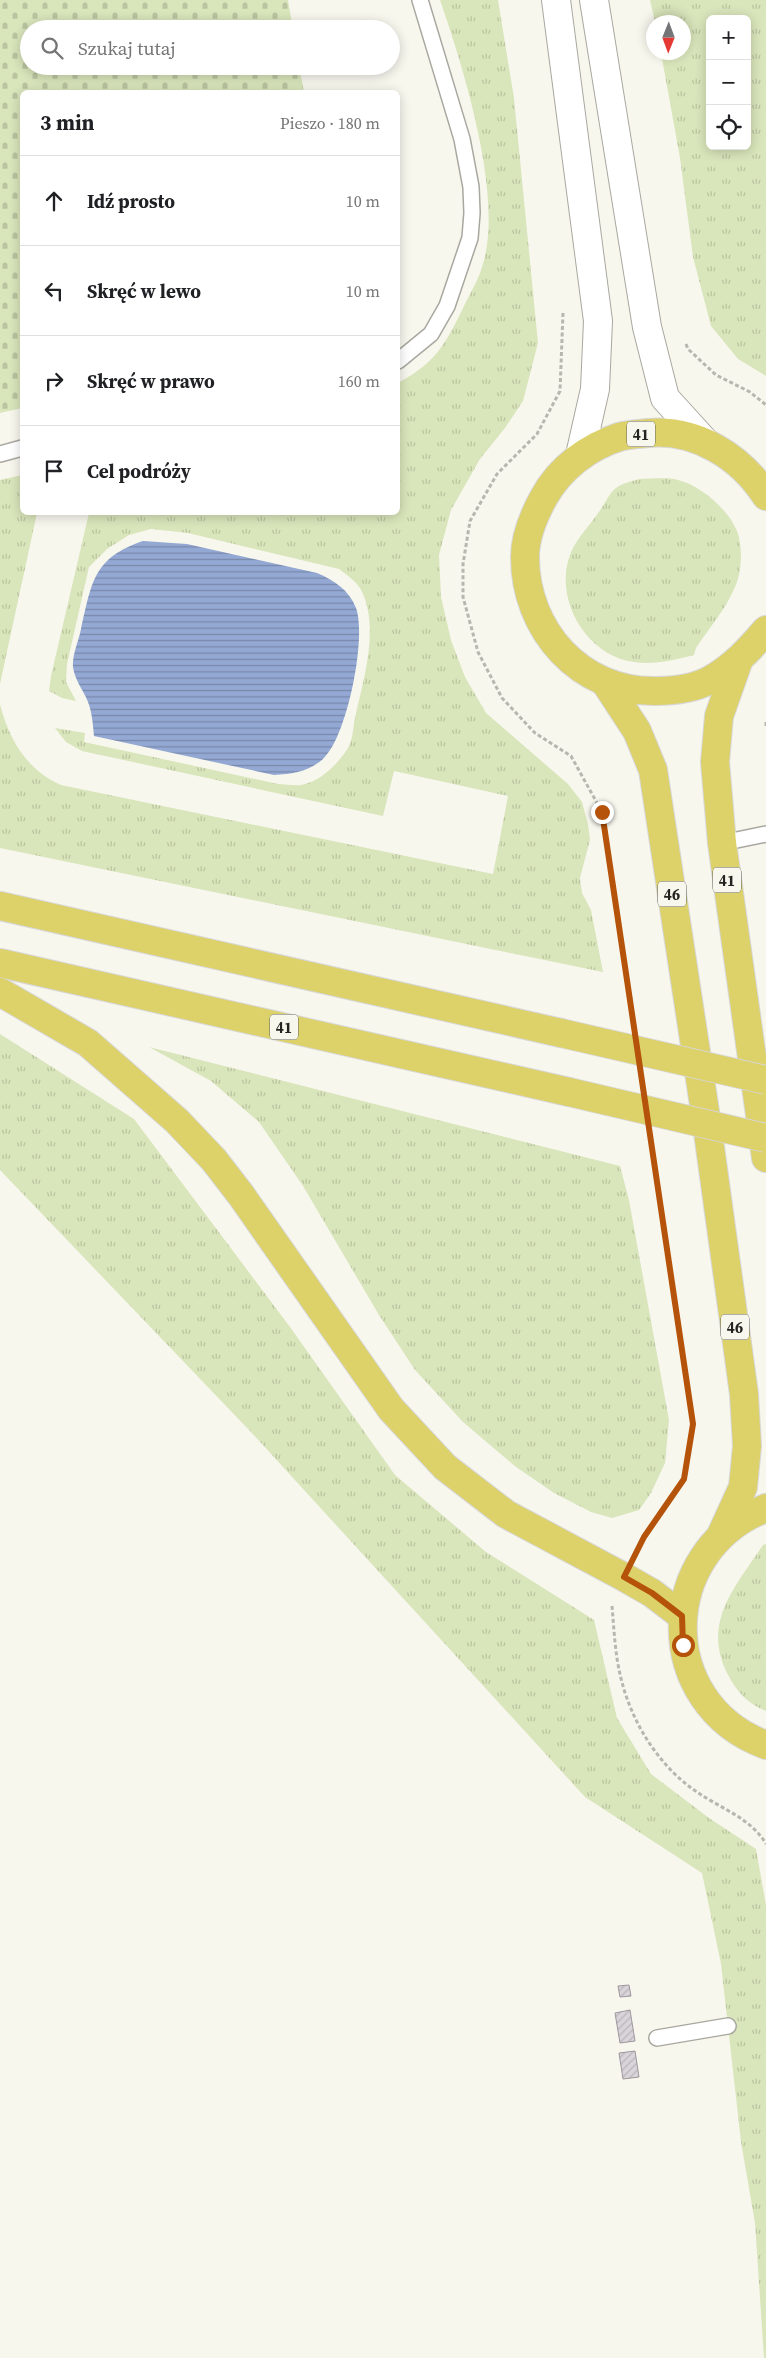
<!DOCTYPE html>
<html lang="pl">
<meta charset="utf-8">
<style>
:root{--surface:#fff;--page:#f6f6f6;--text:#202124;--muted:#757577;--line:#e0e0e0}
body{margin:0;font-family:"Source Serif 4",serif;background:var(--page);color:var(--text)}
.controls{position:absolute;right:15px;top:15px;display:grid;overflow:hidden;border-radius:8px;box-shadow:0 2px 12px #0003}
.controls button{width:45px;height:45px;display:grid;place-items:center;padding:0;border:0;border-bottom:1px solid var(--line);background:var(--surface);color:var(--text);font:25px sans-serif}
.compass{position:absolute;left:646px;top:15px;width:45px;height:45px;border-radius:50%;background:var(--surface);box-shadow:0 2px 12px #0003;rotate:181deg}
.stop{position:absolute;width:15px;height:15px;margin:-11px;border:4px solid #b45309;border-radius:50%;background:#fff}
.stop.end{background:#b45309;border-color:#fff;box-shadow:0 1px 5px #0008}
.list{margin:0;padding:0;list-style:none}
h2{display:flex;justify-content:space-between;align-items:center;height:65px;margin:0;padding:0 20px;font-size:21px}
h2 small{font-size:16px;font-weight:400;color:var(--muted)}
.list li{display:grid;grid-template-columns:32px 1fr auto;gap:15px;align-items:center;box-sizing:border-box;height:90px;padding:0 20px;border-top:1px solid var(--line)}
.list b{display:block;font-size:19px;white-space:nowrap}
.list em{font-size:16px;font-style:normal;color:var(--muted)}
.icon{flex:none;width:28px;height:28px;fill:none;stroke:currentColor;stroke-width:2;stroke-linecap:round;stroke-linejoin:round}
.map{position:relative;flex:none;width:766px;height:2358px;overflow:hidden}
.search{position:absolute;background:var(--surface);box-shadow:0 2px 12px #0003;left:20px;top:20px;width:380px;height:55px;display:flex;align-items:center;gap:12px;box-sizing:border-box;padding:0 18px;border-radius:28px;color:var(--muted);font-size:19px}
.panel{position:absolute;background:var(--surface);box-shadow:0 2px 12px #0003;left:20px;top:90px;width:380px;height:425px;border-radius:8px}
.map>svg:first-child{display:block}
</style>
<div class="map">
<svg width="766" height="2358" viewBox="0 0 766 2358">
<defs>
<pattern id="grass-tufts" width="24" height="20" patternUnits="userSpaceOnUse" patternTransform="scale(1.25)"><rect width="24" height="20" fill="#d9e5bb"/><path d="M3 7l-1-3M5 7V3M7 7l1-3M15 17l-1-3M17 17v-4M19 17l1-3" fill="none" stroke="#bac4a0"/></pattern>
<pattern id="cemetery-stones" width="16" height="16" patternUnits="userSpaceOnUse" patternTransform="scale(1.25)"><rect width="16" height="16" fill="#d9e5bb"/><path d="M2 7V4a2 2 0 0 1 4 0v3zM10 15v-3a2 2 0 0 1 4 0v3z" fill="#bac4a0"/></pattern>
<pattern id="water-rules" width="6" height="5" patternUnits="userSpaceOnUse" patternTransform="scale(1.25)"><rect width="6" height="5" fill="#93a8d3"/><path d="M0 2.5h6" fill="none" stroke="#7888ab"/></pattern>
<pattern id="building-hatch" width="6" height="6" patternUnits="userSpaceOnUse" patternTransform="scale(1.25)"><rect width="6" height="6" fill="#d9d3da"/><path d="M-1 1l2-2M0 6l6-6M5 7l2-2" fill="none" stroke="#bab5bb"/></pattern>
</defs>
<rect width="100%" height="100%" fill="#f8f7ee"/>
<!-- grass -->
<g fill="url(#grass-tufts)" fill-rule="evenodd">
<path d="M440,0H498L514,98L538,343L523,401L505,428L480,459L451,510L439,555L441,597L451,640L465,677L486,713L568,784L582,802L588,824L590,840L580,878L582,893L591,910L603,972L0,848V704C9,740 27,770 61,785L493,874L508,796L394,771L383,816L82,751L66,742L55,728L85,733L84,742L278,784C285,784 294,786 301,785C320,782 338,764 348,748C353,740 353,727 355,718C363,680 379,632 363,594C359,583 348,576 339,569L188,533L151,529L129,535L107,549L89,567L67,664L66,682L76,701L62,698L49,691L51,676L89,513L398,512V383C435,363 445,345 463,308C469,295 478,281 482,267C505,199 463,67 440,0Z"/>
<path d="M650,0H766V376L738,359L711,326L693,257L680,158L661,53L684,52V22H655ZM710,19H747V146H710Z"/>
<path d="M22,475V512L37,513L0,684V480Z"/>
<path d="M640,479C652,479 666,477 678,480C700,485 728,509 737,531C743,547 742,572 735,587C726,609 709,628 696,648L694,655C674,660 654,665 634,662C587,656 555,601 569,558C574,541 586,530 596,516C613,493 608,486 640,479Z"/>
<path d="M0,1034L134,1119L290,1327L395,1475L486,1552L594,1620L617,1718L651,1774L709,1818L756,1849L766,1905V2358H764L755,2223L741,2142L721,1964L702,1873L585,1797L250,1431L0,1170Z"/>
<path d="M149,1047L620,1166L629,1200L669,1420L665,1463L651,1493L639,1510L612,1518L591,1512L554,1493L516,1467L463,1422L415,1370L379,1315L303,1186L259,1122L211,1081Z"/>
<path d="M766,1544V1711C748,1704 737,1692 728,1675C701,1623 735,1587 763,1545Z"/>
</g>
<!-- cemetery -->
<path fill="url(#cemetery-stones)" d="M0,0H288L293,29H29V66H299L304,92H22V408L0,413Z"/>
<!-- water -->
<path fill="url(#water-rules)" d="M143,541L187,544L317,573C334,580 349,590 356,608C367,637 347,738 323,759C308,772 292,774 274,775L94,736C93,725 92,712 88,702C83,689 75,681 73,667C72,655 79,640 81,629C92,582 93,558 143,541Z"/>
<!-- building -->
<g fill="url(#building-hatch)" stroke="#9c979d">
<path d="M629,1985L631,1996L620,1997L618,1986Z"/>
<path d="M630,2010L635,2041L620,2043L615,2013Z"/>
<path d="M635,2051L639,2077L623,2079L619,2053Z"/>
</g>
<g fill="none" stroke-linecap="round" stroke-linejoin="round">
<!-- lane casing -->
<g stroke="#a9a8a0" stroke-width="18">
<g id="lane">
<path d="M398,361L431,334L447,306L470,238L472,213L471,187L462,139L420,0"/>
<path d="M0,454L22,448"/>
<path d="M722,843L766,834"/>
<path d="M657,2038L728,2026"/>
</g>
</g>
<!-- secondary casing -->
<g stroke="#a9a8a0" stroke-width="30">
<g id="secondary">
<path d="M556,0L598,321L595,389L580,455"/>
<path d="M594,0L647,327L665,398L705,442"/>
</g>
</g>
<!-- primary casing -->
<g stroke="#d7d7d7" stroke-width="30">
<g id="primary">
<path d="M766,496C741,457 697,429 649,433C640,434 628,434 619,437C588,447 560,468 544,497C534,515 525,536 525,557C525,630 580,692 655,691C673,691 693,689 710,680C733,667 749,650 766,630"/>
<path d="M738,662L719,716L715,762L722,843L766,1158"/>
<path d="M605,682L637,731L653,770L706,1118L744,1394L747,1446L743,1487L722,1533"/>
<path d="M0,906L561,1033"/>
<path d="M0,963L569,1092"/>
<path d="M0,992L88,1043L177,1121L214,1160L241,1195L391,1409L445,1467L506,1514L624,1577L652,1593L682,1616"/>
<path d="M766,1508C656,1550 654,1704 766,1745"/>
</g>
</g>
<!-- path -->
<g stroke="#b7b7b0" stroke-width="3" stroke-dasharray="4 2.5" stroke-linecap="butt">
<path d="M563,313L560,391L537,434L497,474L470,521L463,564V597L478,652L502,698L535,733L571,756L602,812L633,1018"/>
<path d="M686,344L688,349L716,375L750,392L766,405"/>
<path d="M766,722V726"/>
<path d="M638,1549L644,1537L684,1479L693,1424L651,1142"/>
<path d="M612,1606C614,1629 615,1653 620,1674C630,1720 658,1766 697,1792C720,1808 752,1819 766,1844"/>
</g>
<!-- lane -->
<use href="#lane" stroke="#fff" stroke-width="15"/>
<!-- secondary -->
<use href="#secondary" stroke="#fff" stroke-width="28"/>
<!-- primary -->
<use href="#primary" stroke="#ddd16a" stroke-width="28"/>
<!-- primary-bridge casing -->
<g stroke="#d7d7d7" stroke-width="30" stroke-linecap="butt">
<g id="primary-bridge">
<path d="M561,1033L766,1080"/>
<path d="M569,1092L766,1138"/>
</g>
</g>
<!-- primary-bridge -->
<use href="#primary-bridge" stroke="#ddd16a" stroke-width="28"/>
</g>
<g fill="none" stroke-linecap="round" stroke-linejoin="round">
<!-- route -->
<path stroke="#b45309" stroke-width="6" d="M602,812L693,1424L684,1479L644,1537L624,1577L652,1593L682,1616L683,1645"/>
</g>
<g text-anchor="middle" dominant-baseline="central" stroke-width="4" stroke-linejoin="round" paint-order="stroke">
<!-- shield labels -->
<g fill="#f8f7ee" stroke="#63635e" stroke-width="1">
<rect x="627" y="421.5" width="28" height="25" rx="4"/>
<rect x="713" y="867.5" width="28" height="25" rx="4"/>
<rect x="658" y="881.5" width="28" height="25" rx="4"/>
<rect x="270" y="1014.5" width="28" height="25" rx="4"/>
<rect x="721" y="1314.5" width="28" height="25" rx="4"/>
</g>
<g font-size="15" font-weight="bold" fill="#232320">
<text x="641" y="434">41</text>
<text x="727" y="880">41</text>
<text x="672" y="894">46</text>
<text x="284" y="1027">41</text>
<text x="735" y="1327">46</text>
</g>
</g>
</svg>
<div class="controls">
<button>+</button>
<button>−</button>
<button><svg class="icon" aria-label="locate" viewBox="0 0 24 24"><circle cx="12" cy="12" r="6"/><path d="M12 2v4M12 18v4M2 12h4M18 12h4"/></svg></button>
</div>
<svg class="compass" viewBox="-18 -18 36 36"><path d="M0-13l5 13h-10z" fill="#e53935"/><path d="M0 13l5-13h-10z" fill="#757577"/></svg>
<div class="stop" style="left:683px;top:1645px"></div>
<div class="stop end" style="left:602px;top:812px"></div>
<div class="search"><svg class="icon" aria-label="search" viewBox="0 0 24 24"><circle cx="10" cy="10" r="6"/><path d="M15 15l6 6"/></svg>Szukaj tutaj</div>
<section class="panel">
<h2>3 min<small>Pieszo · 180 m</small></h2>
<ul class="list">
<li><svg class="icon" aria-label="ahead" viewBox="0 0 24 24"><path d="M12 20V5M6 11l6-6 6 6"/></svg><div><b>Idź prosto</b></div><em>10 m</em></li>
<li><svg class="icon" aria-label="left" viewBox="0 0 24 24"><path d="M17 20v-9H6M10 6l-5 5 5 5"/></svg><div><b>Skręć w lewo</b></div><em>10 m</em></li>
<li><svg class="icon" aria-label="right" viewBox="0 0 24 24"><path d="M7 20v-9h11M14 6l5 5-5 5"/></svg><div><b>Skręć w prawo</b></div><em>160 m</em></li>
<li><svg class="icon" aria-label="arrive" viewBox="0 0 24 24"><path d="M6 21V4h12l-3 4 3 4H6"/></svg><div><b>Cel podróży</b></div></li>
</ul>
</section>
</div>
